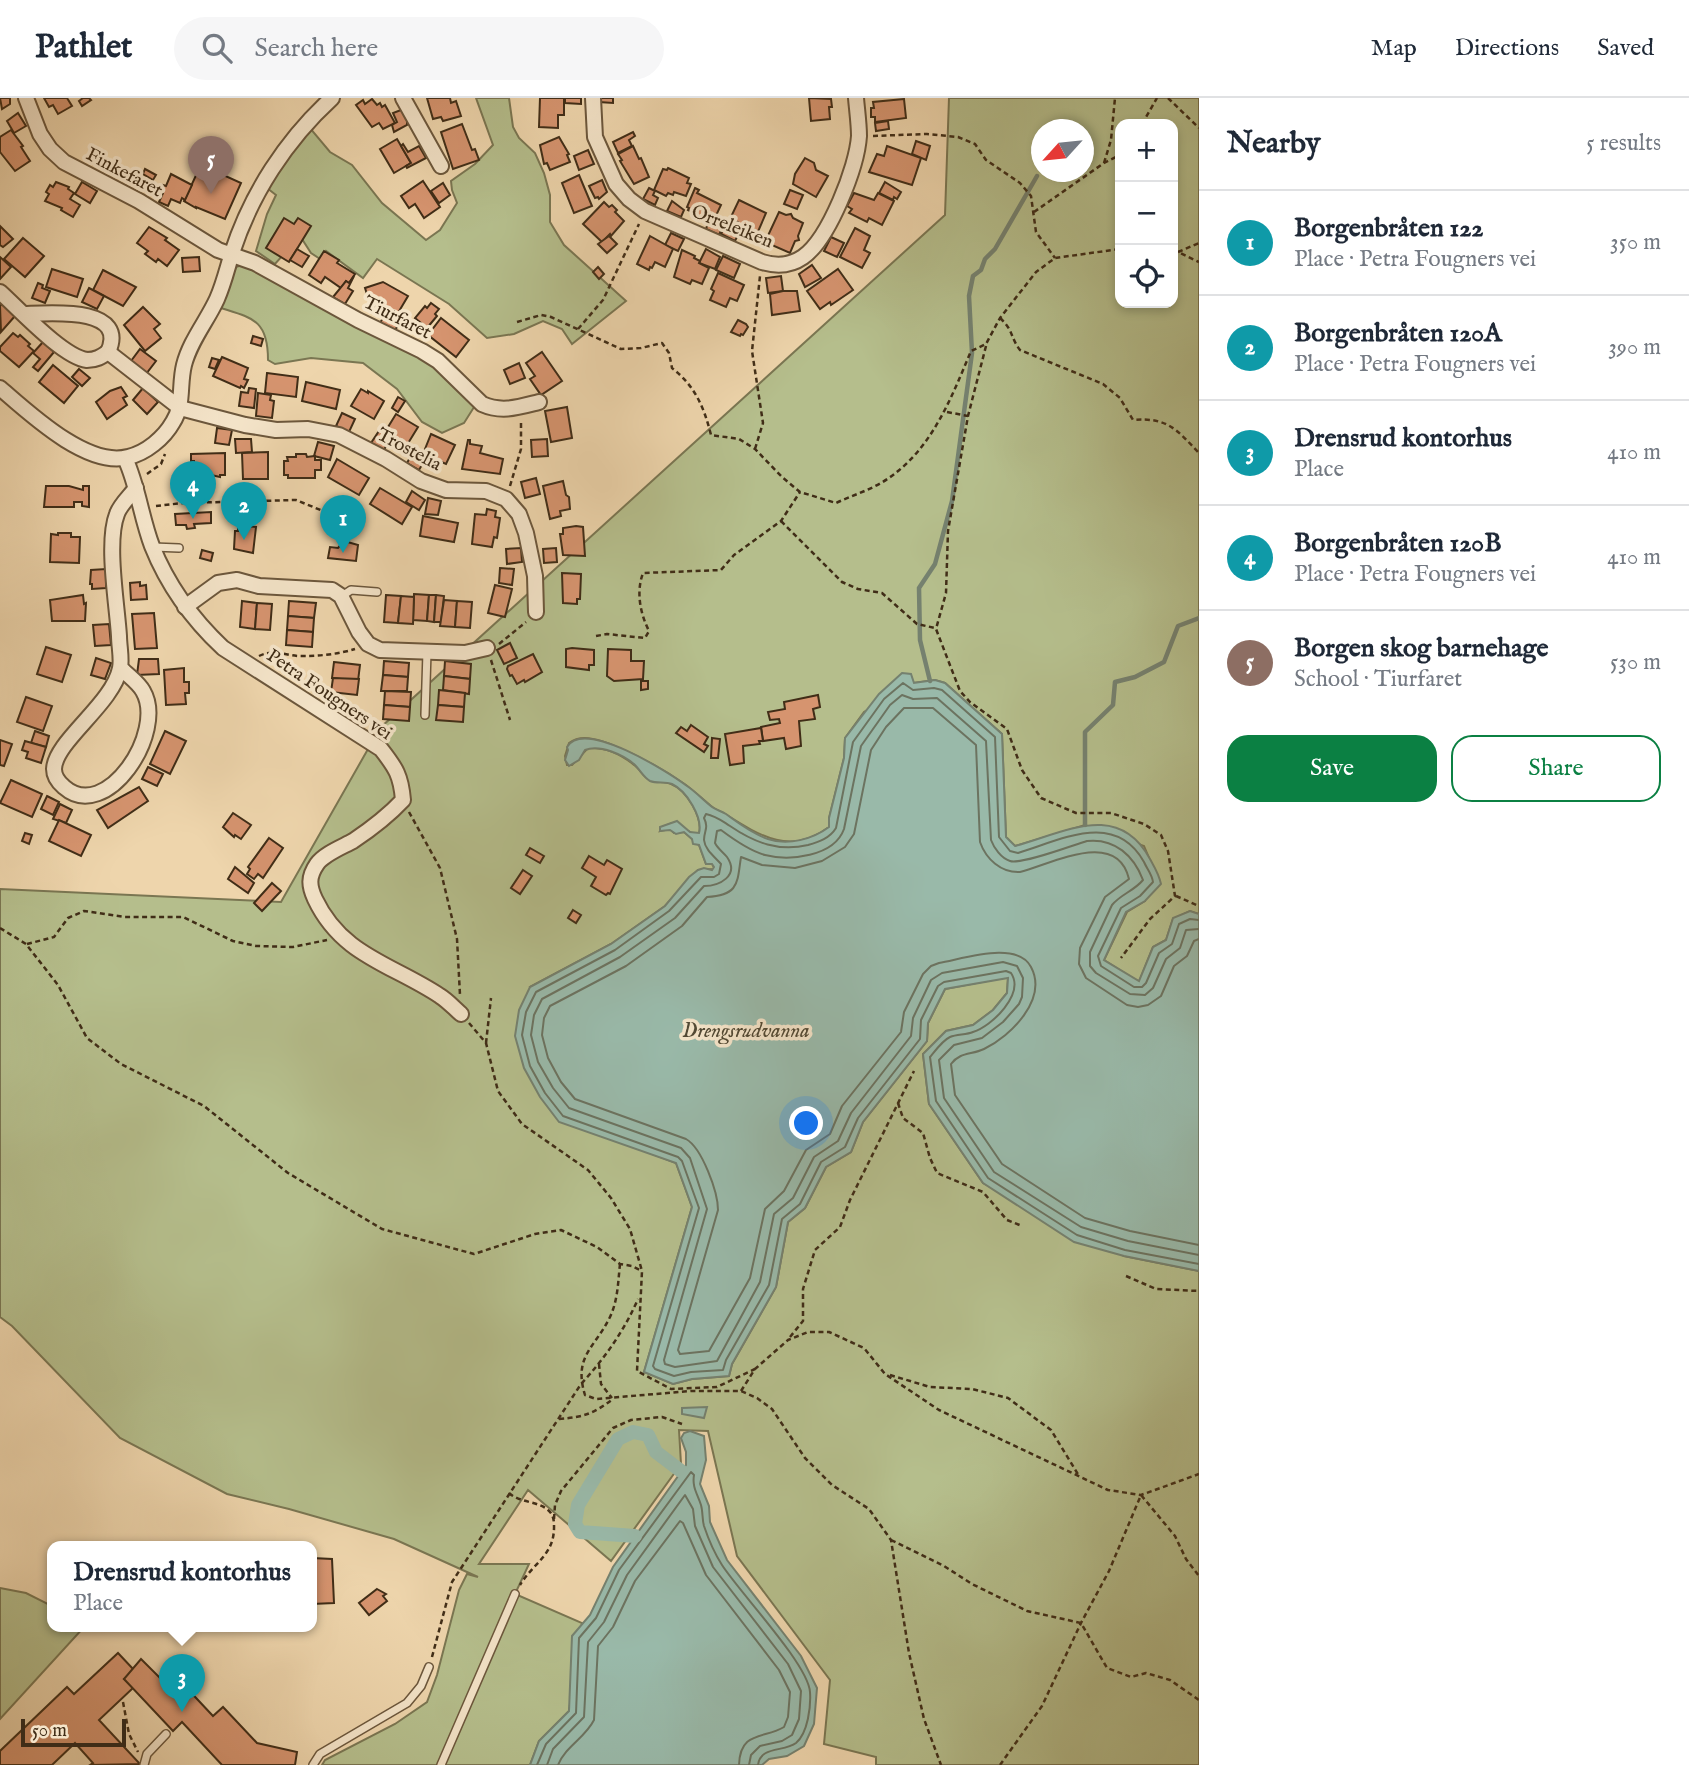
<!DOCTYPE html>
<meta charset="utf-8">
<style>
:root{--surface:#fff;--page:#f6f6f7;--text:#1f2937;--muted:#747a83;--line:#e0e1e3;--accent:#0b8043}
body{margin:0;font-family:"IM FELL English",serif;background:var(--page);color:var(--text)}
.controls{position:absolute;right:21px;top:21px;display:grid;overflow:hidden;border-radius:14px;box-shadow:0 4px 10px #0003}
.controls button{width:63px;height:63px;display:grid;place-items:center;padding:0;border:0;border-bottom:2px solid var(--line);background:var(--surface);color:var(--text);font:35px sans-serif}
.compass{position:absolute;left:1031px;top:21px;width:63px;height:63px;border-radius:50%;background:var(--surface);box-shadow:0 4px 10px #0003;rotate:243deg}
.scale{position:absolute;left:21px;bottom:18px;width:105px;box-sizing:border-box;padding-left:7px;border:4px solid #402d17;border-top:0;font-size:19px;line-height:24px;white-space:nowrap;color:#402d17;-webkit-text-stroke:5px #f4e4c9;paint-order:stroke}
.you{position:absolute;left:807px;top:1026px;width:24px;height:24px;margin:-18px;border:5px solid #fff;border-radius:50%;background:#1a73e8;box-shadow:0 0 0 10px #1a73e833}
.badge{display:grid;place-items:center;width:46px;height:46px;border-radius:50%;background:var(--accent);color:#fff;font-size:23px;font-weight:700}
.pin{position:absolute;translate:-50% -58px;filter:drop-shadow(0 2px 4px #0008)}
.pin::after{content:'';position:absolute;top:37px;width:24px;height:21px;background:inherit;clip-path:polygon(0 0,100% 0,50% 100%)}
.popup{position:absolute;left:47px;top:1443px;width:270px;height:91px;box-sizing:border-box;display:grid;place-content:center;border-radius:14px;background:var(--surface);filter:drop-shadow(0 2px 5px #0005);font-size:23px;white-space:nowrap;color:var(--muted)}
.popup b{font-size:26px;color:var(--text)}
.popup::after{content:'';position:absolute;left:50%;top:100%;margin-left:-14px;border:14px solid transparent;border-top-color:var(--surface)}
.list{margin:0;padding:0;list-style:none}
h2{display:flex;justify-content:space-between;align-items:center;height:91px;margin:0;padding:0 28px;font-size:30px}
h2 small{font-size:23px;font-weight:400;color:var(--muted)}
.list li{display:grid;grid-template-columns:46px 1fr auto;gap:21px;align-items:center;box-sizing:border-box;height:105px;padding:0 28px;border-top:2px solid var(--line)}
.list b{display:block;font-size:26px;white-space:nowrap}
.list p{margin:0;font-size:23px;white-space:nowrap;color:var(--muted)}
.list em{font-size:23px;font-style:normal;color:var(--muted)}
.actions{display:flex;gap:14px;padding:21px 28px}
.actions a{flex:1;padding:16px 0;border:2px solid var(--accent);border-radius:21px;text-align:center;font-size:24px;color:var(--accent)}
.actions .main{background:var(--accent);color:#fff}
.icon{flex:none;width:38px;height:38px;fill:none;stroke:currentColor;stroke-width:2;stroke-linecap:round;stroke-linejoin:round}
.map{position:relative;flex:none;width:1199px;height:1667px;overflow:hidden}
header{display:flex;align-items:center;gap:42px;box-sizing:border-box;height:98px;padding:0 35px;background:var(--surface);border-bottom:2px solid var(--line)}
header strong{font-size:33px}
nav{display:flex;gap:38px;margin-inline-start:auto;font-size:24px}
.search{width:490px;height:63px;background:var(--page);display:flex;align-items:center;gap:18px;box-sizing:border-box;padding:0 24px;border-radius:38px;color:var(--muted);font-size:26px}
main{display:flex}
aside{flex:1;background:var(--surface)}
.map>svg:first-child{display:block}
</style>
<header>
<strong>Pathlet</strong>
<div class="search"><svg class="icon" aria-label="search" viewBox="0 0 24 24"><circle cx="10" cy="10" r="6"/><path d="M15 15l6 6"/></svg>Search here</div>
<nav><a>Map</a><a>Directions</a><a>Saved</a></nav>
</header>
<main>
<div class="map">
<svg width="1199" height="1667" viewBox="0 0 1199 1667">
<rect width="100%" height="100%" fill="#eed5ac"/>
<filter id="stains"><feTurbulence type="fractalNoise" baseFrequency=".00286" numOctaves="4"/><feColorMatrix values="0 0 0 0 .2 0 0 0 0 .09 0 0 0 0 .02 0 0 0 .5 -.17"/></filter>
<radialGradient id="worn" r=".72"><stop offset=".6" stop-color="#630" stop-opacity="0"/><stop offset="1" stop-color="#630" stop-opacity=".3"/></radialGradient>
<!-- green -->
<g fill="#b5be8c" stroke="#7a7652" stroke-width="2" fill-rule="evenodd">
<path d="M476,0H509L513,29L519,40L535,55L544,75L550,97V124L564,147L626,203L572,246L562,231L543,223L514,236L487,240L449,206L377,161L363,180L326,153L320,161L311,155L300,138L275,166L256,153L267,116L276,97L267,90L275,75L310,30L330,54L352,67L382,105L426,142L440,132L457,105L452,92L451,83L475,66L493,47Z"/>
<path d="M949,0H1199V816L1190,813L1173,821L1166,842L1153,849L1139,884L1104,862L1127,814L1145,803L1149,760L1144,748L1085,727L1015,748L1006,739L1002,636L945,585L935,582L913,585L864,614L845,640L844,660L829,720V729C791,758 760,738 725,716C721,713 715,712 711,708C703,701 695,694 686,687C662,670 637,657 610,646C596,641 581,636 569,645L565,658L567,667H572L588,650C605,649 621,656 634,667C640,671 643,679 650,682C656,685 664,683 671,686C687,692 703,720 699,736H694L672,725L662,729L660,733L670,731L674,735L684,734L699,747L706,766H712L715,771L698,772L665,808L611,846L530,889L626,1046L676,1065L692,1109L644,1274L673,1286L692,1281L729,1278L732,1266L776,1189L788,1124L805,1110L826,1069L851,1054L863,1024L927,943L928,925L945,891L1008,879L1007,895L993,912L973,927L946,933L923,956L929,1006L983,1085L1124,1158L1199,1173V1667H876V1659L824,1646L830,1582L737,1458L708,1333L679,1332L681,1366L611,1463L528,1392L479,1466H529L515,1496L582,1525L569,1613L539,1643L530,1667H322L325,1662L395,1626L427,1604L437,1577L459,1492L467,1476L478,1479L394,1441L289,1411L227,1396L120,1340L12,1228L0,1219V791L281,804L380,630L945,117ZM1120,26H1173V205H1120ZM1042,32H1084V74H1042Z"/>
<path d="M248,165L431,263L476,306L464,325L442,335L422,324L397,291L363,265L311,260L275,266L268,262C268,221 252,220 218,209L236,169Z"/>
<path d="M0,1490L26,1495L52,1508V1528H85L0,1621Z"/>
</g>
<!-- water -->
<g fill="#99b9a9" stroke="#75816f" stroke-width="2">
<path d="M902,575L911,576L914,585L935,582L945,585L1002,636L1006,739L1015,748C1064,735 1118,702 1150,761C1155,770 1159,776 1161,786L1145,803L1126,814L1104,862L1139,883L1153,849L1166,842L1173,820L1190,813L1199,816V1173L1124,1158L1074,1144L983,1085L929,1006L923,956L946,933L973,927L993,912L1007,895L1008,880L945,891L928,925L927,943L863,1024L851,1054L826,1069L805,1110L788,1124L776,1189L732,1266L729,1278L692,1281L673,1286L644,1274L692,1109L676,1065L559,1024L540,999L524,970L515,938L519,912L530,889L611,846L665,808L689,779L698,772L704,770L712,772L714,769L712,766H706L699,747L693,746L692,741L684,734L676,736L670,732L660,733V729L677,723L690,734L699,735C703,720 687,693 672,686C665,683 657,686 650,683C644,680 640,672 635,667C624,657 600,646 585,652L579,662L569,668L565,662L568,652L567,649C584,620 668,674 687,688C696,694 703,702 712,709C716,712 721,713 726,716C738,725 753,736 768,741C788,748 813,741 829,729V720L844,660L845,640L879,596Z"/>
<path d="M707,1309L704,1320L682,1316V1310Z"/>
<path d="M690,1333L704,1338L706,1362L700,1386L709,1408L710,1424L727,1462L801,1558L817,1590L814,1626L804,1648L787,1658L769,1661L762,1667H530L539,1643L569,1613L572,1538L590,1517L613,1469L686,1367V1354L681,1340L684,1335Z"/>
</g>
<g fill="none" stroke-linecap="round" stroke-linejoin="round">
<!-- shore -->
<g stroke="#6c7360" stroke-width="2">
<path d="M1199,822L1190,821L1179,826L1172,846L1159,855L1146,885L1142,889H1134L1101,868L1098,858L1121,810L1140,798L1153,784C1152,776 1147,771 1144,764C1115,712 1061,742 1018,755L1010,753L999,739L995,639L942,592L934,590L913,592L903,585L884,601L853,644L836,730C830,740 819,744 808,747C779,754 755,745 730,728C722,723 716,718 706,716L704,720C709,730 704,733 704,742C705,752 715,759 721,766L719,776L714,779H701L669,813L615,852L536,894L526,914L522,937L530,968L545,995L563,1018L678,1059L682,1063L699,1110L653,1268L655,1271L674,1278L691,1274L723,1272L726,1262L769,1187L782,1121L800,1106L821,1064L845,1049L858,1020L920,941L921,922L938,888L944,884L1006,873L1011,875C1025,896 992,928 973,934C966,937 957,936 950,939C943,942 935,953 930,959L936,1003L988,1080L1077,1137L1125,1152L1199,1166"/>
<path d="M1199,831L1186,832L1180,850L1166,861L1153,890L1145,897L1130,896L1096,875L1090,868V854L1112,807C1121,796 1134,793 1143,782C1134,758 1115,740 1087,743C1073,747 1021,767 1010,763C1001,760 994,750 991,742L986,643L937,600L913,601L902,597L890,607L861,648L844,731C834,759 789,763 765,757C750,753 733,741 721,732L717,733L715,745C718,751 723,754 727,759C740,778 719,788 704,788L675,820L620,859L542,901L534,917L531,937L538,964L553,990L569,1010L681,1050L690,1060L707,1111L664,1262L665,1266L675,1269L717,1263L760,1184L774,1116L793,1100L814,1059L838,1043L851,1015L911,938L913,920L931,882L942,875L1003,864L1017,868L1023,880L1022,899L1019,906L1003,924L982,940L954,947L939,962L944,1000L994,1074L1081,1129L1128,1143L1199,1157"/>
<path d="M1199,841L1194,843L1187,858L1174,868L1161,898L1148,907L1138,909L1127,907L1086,880L1079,866L1080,850L1105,799L1129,781C1117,730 1052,766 1020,774C1001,775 986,761 980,744L976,647L933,610H904L886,629L871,652L854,736L845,749L822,763L795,770L762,767L741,759C737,784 740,797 707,799L682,828L626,868L550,908L544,920L542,937L548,960L561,984L575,1001L686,1041C702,1050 718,1094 718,1112L678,1252L680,1256L709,1253L750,1180L765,1111L784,1093L806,1052L830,1036L842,1008L901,934L904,914L923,876L931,868L939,865C963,861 1017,842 1031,869C1048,901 1011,938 984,951C971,957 960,954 951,966L955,997L1002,1066L1085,1120L1130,1133L1199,1147"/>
<path d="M537,1667L546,1646L576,1615L579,1540L596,1520L619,1472L691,1374L694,1377C692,1389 697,1395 701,1407C703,1414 702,1421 704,1428C708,1440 715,1456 722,1467C740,1495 808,1566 810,1594C811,1608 808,1635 796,1645C784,1654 760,1648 758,1667"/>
<path d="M547,1667L553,1651L584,1619L588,1544L604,1524L627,1477L685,1397L693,1411L695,1428L713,1469L788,1566L801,1593L799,1621L792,1637L782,1643L760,1648L751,1657L749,1667"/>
<path d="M558,1667C565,1649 585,1640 594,1622L598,1548L613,1529L635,1483L680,1423L683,1425L706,1477L779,1572L790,1594L788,1619L784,1629C765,1641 740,1632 739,1667"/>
</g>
<!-- stream -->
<g stroke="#75816f" stroke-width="4.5">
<path d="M930,583L920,542L919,490L935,466L952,403L972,255L969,198L973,178L981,172L985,161L995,151L1037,78"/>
<path d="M1085,727V634L1113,607L1115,584L1135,579L1164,564L1178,528L1199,520"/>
</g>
<!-- canal -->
<path stroke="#99b9a9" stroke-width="14" d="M635,1438L580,1434L575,1426L578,1407L618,1341L633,1334L648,1337L656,1354L681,1373"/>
</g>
<!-- building -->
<g fill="#d6946f" stroke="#402d17" stroke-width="2">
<path d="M0,0H10V6L2,11Z"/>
<path d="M44,0H67L72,8L58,16L53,7L49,9Z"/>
<path d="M83,0H89L91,2L82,8L79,3Z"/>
<path d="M427,0H450L451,5L456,3L461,18L443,23L441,19L433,21Z"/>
<path d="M540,0H564V17H558V30L539,29Z"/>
<path d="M565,0H581V6L565,5Z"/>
<path d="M599,0H613V5L599,4Z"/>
<path d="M809,0L831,1L832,9H829L830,21L811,23Z"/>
<path d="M372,1L377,7L380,5L382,9L385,7L395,25L383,31L379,25L372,29L356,7L363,2L365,6Z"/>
<path d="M904,1L906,20L875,24V19H871V10H874L873,4Z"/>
<path d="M401,12L407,20V27L394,34L392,27L397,24L393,15Z"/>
<path d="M18,15L26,28L14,35L7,23Z"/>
<path d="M888,23L889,31L876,33L875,25Z"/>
<path d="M462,26L472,52L475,51L479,62L453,71L441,34Z"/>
<path d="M11,32L23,48L21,49L30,63L15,73L0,54V39Z"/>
<path d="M633,34L635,38L629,42L632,48L618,55L613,44Z"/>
<path d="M559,39L569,56L567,57L570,64L550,72L547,65L544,66L540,47Z"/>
<path d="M397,41L411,65L394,75L380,51Z"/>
<path d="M916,43L930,48L926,62L912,56Z"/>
<path d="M403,46L408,54L419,48L426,60L407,70L406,68L411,65L401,48Z"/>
<path d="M633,48L639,61L641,60L649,79L634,86L620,63L622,62L618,56Z"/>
<path d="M887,48L921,60L912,87L869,74L877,56L884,58Z"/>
<path d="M588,52L594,66L579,72L574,58Z"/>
<path d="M805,60L814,65L816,72L828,78L816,99L793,86L795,76Z"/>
<path d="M668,70L689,80L687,85L691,86L686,98L674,94L673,97L668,95L666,98L654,92L663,71L667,72Z"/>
<path d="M145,71L156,77L153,82L143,76Z"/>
<path d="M198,73L216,81L219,75L241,85L225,121L196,109V110L184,103Z"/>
<path d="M171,76L192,87L185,102L182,100L180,105L171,101L168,108L159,104L163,95L160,93L163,87L166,88Z"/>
<path d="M579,77L592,108L574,115L562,85Z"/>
<path d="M602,82L607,94L599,101L598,99L595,100L589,88Z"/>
<path d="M423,83L440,109L424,120L415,106L409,110L401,98Z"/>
<path d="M56,84L69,89L68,91L74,95L70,101L80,107L73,119L61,112L62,110L45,103L49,96L46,94L50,87L53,89Z"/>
<path d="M82,84L97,93L90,105L75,96Z"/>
<path d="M885,84L901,94L897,101L894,99L893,102L879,95Z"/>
<path d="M443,85L450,97L439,105L431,93Z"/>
<path d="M649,90L655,93L653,97L658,100L655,107L643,101Z"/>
<path d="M695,90L699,92L697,95L721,107L713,124L705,120L704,123L697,120L698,117L688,112L689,110L687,109Z"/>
<path d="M790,92L803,97L797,111L784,106Z"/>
<path d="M854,95L874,102L878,95L894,103L882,127L869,120L867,124L849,115L852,111L847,108Z"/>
<path d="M739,102L766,115L757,136L737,127L738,124L730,121Z"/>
<path d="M672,103L684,112L681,119L667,113Z"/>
<path d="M604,104L609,109L612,107L617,112L615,114L624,123L611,138L610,136L602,144L583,126Z"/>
<path d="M779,114L786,117L791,116L793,120L803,125L798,138L799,142L795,143L790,155L765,144Z"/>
<path d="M284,120L294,126L298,120L311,128L289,164L266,150Z"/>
<path d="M709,122L718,126L720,122L725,124L719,137L706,131Z"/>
<path d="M727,122L742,129L735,143L721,136Z"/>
<path d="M0,128L13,141L3,149L0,147Z"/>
<path d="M149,129L167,140L165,142L179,152L167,168L158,161L156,164L145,156L148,153L137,145Z"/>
<path d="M855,130L870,138L864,152L870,155L862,170L840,159Z"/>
<path d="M671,135L684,141L678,153L665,147Z"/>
<path d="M609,138L617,146L607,155L598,146Z"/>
<path d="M650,138L673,151L665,169L655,164L652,170L650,169L649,172L637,166Z"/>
<path d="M831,139L844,145L837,159L824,153Z"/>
<path d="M23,140L44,158L25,179L4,161Z"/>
<path d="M297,151L309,158L302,169L290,162Z"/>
<path d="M706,151L720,159L715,171L699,165Z"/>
<path d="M682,152L695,158L694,160L700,163L699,165L709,170L702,186L692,182L690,186L674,179Z"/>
<path d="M324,153L339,162L337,165L355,176L349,185L346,183L341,190L325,179L321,185L309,177Z"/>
<path d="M723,158L740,166L734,180L716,172Z"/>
<path d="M0,159L11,169L0,181Z"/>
<path d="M199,159L200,173L183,174L182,160Z"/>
<path d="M812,167L821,180L805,189L799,176Z"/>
<path d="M598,169L604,176L599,181L593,174Z"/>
<path d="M52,171L83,181L77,199L46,189Z"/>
<path d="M838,171L853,192L831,207L830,204L820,211L807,193Z"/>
<path d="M103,172L136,189L123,208L93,192Z"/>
<path d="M718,175L744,187L737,203L730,200L726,209L710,202L714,193L711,191Z"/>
<path d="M354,178L348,190L353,193L345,206L333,199L346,183L349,185Z"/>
<path d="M781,178L783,193L768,195L766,180Z"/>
<path d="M383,184L408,198L398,215L381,206L371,209L365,190Z"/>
<path d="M38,185L43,187L42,190L50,193L45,205L32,200Z"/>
<path d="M89,190L104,198L97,211L82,204Z"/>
<path d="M783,193H797L800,213L772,217L770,196Z"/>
<path d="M431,205L439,211L435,216L437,218L427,230L415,220L425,208L427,210Z"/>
<path d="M2,206L15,218L1,234L0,208Z"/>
<path d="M143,209L160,226L154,231L161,240L145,253L124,227Z"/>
<path d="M387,213L401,220L395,233L380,225Z"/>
<path d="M441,220L469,242L456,259L428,237Z"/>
<path d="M738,222L746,226L748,229L743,237L741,236L740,238L731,234Z"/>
<path d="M13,235L18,239L20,237L30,246L28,248L34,253L19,269L0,253V249Z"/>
<path d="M253,238L263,241L261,248L251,245Z"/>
<path d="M43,244L54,254L38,273L33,269L40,261L33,255Z"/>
<path d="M140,251L156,263L146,276L131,263Z"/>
<path d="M542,254L562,283L541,297L530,281L535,278L526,265Z"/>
<path d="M222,259L248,270L244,281L248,282L244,290L241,288L240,290L213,278Z"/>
<path d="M212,260L219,262L215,271L209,269Z"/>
<path d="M519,265L525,280L510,286L504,272Z"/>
<path d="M53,267L78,288L64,305L39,284Z"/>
<path d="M79,271L90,280L82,288L72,279Z"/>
<path d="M267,275L298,279L296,299L265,295Z"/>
<path d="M306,284L340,292L336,311L302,303Z"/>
<path d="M121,289L127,298L123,300L127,307L107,321L96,304L110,293Z"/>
<path d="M143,290L158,304L147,316L133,302Z"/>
<path d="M249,290L256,291L254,310L239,308L241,294L248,295Z"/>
<path d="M361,291L368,295V293L384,303L374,321L351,308Z"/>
<path d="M258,295L271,297L270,302L274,303L272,320L256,318Z"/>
<path d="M398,299L405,303L398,314L392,310Z"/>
<path d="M567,309L572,340L551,344L545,313Z"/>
<path d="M342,315L355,321L349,334L336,328Z"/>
<path d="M396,316L418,329L407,347L385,334Z"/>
<path d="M217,330L232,332L229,347L215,345Z"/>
<path d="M379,333L391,341L383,353L371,345Z"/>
<path d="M431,336L455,347L446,366L423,356Z"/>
<path d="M235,341H251L252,354L236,355Z"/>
<path d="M547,341L548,358L532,359L531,342Z"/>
<path d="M468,342H470V346L482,348L480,355L503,361L500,376L462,371Z"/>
<path d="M318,344L334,348L330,362L314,358Z"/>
<path d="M414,352L426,360L419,372L407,365Z"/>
<path d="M268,354V381H243L242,355Z"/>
<path d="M225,355V377H220V379L211,377V379L194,377V363H191V356Z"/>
<path d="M296,356H306L307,359L315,358V362H321V372H315V380H288V377H284V363H288L287,359H296Z"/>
<path d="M337,361L369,380L359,397L328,379Z"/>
<path d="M536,380L540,396L525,400L521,384Z"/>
<path d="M563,383L566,397L569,399L570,411L560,413L561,418L550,421L543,388Z"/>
<path d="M46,388H69L83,392V388H89V409L82,408V404H74V409H44Z"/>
<path d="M380,390L412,409L402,426L370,406Z"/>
<path d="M412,393L425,402L419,412L406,404Z"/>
<path d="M428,400L441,403L438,417L425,416Z"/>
<path d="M487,411L496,413L495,419L500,420L497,440L494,439L492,449L472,446L475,416L486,417Z"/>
<path d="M211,414V425L194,426L195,430L187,431L186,427H176L175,416Z"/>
<path d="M423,418L458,425L454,444L420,438Z"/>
<path d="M335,422L349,428L344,441L330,435Z"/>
<path d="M238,427L256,429L253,455L234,451L235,433H238Z"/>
<path d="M576,428L583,429L585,458L563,457L560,436H563V430Z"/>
<path d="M58,435H71V439H80L79,465L50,464L51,436L58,437Z"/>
<path d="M344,443L358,447L356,463L328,460L330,449L338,450Z"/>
<path d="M521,450L522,464L507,466L506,451Z"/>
<path d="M556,450L557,464L544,465L543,451Z"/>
<path d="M202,452L213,455L211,463L200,460Z"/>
<path d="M500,470L514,471L512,487L499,485Z"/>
<path d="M106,471V490L92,491V486H90L91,472Z"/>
<path d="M562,475L581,476L580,501H577V506L563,505Z"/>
<path d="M140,484V488L146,487L147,501L131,502L130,485Z"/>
<path d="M495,487L512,491L505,519L488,515Z"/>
<path d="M414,496L429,497L427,523L413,522Z"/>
<path d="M83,497L84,506L86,505L85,523H52L50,502Z"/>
<path d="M386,497L401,498L398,525L384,524Z"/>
<path d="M429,497H436L434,524L427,523Z"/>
<path d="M436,497L444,498L441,524H434Z"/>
<path d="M401,498L414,499L413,526L398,525Z"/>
<path d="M444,502L457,503L455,529L440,528Z"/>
<path d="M242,503L257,505L255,531L240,529Z"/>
<path d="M289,503L316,505L314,520L288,518Z"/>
<path d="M457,503L472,504L470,530L455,529Z"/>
<path d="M257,505L272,506L270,532L255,531Z"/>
<path d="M154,515L157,550L135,551L132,516Z"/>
<path d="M288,518L314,520L313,534L287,532Z"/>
<path d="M109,526L111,547L95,548L93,527Z"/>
<path d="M287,532L313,534L312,549L286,547Z"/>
<path d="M510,545L517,560L504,566L497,552Z"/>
<path d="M46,549L71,557L62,584L37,576Z"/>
<path d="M572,550L594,552V567H589V572L566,569V551Z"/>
<path d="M608,551L631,552V563H644L643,581L614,583L607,578Z"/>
<path d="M533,556L542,574L525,584L524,582L517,586L512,577L510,578L507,571L508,568Z"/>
<path d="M96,560L111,565L105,581L91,577Z"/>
<path d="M139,561H158L159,576L137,577Z"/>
<path d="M384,563L409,565L408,579L383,577Z"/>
<path d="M445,563L471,566L470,581L444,578Z"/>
<path d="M334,564L360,567L358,583L332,580Z"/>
<path d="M184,570V584H189V595H185L186,606L166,607L164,572Z"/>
<path d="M383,577L408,579L407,593H381Z"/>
<path d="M444,578L470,581L469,596L443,592Z"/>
<path d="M333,580L359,581L357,597L331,594Z"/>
<path d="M641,583H648V591L641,592Z"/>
<path d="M439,592L465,595L464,609L438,607Z"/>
<path d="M385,593L411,594L410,609L384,607Z"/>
<path d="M818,597L820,609L813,611L815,621L799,623L801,648L786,651L784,640L763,643L761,629L780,625L779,621L770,622L768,614L785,611L784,604Z"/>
<path d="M26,599L52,608L43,633L17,624Z"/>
<path d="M384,607L410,609L409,623L383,621Z"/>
<path d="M438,607L464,609L463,624L436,622Z"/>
<path d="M691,627L708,639L704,646L708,648L704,654L676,635L681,629L687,633Z"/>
<path d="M761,630L763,643H759L760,646L743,648L744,665L730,667L725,636Z"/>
<path d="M35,633L49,638L46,649L31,645Z"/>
<path d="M165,633L186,643L170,676L150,666Z"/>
<path d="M712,640L720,641L718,660H711Z"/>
<path d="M0,642L12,646L4,668L0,667Z"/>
<path d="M25,643L46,649L41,665L26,660L28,654L22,652Z"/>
<path d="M148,669L163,676L157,688L142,681Z"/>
<path d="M11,682L42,696L32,719L0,705Z"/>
<path d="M139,689L148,703L108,730L97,712Z"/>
<path d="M47,698L59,704L53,717L41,711Z"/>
<path d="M60,706L72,712L66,725L53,721Z"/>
<path d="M233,715L251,727L241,741L235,737L234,739L223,729Z"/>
<path d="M59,722L91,737L81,758L49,743Z"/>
<path d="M25,735L32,737L29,746L22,743Z"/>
<path d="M269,740L283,750L263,780L258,776L254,781L247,776L250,771L248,769Z"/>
<path d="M530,750L544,758L540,765L526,757Z"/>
<path d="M589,758L604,767L607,762L622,771L610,796L608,795L606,797L591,788L596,779L582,770Z"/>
<path d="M235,769L254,785L248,795L228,781Z"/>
<path d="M523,772L532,778L520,796L511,790Z"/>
<path d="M272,785L281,793L262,813L254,805Z"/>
<path d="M573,812L581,817L576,825L568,820Z"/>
<path d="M312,1460L332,1461L334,1505L312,1506Z"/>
<path d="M377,1491L386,1496L383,1498L387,1503L369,1517L359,1505Z"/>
<path d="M118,1555L134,1572L124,1581L133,1590L99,1622L140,1666L90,1667L93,1665L75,1645L52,1667H0V1653L67,1589L74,1596Z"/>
<path d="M141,1561L173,1593L182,1585L213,1618L223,1609L257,1645L297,1654L295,1667H222L182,1624L173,1633L124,1581Z"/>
</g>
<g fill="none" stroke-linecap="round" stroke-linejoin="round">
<!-- lane casing -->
<g stroke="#6c573c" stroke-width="10">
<g id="lane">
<path d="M153,449L179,450"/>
<path d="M342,498L351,492L377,494"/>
<path d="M425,617L427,554"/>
<path d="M144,1667L147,1656L166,1636"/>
<path d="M313,1667L320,1656L407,1605L421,1588L429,1569"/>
<path d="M441,1667L515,1496"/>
</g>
</g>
<!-- street casing -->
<g stroke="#6c573c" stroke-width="18">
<g id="street">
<path d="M26,0L40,36L50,51L64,64L139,103L218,152L255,165L358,222L422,253L438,263L482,306C502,315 519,309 539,304"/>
<path d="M403,0L441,68"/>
<path d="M593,0L595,39L616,86L629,101L645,113L762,164C775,168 790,168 803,159C829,141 857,69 859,38C859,26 857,12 856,0"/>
<path d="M0,194C20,212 63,259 87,262C96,262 101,259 108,254L180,310L245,327L276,332L308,331L339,337L386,361L421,383L446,392L486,393L506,401L519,416L526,435L535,478L536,514"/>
<path d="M25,216C50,215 129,208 108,254"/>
<path d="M0,290C29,315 87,370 128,359C146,355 164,340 173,324C184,307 179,287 184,267C190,243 207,223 217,201C224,185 227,171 232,155C251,96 286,42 332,0"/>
<path d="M125,360C138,388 141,419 152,448C168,488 192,521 223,550L381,651C396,670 401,678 403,702C388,718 371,731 353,743C342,749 324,756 317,766C308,779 309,788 315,801C342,858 392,866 440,898C448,903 454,910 461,916"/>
<path d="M185,509L218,485L237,482L259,488L332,492L341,498L359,534L368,546L380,552L465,555L487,550"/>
<path d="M121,570C127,577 138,584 143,593C167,634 106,726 64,689C58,684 54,679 54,671C55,643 113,606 120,570C122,561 119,548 119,538C117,506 106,444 117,416C120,407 130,398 136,390"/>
</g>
</g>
<!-- path -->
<g stroke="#402d17" stroke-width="2.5" stroke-dasharray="5 3.5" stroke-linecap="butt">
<path d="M1168,0L1199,30"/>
<path d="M1142,26L1157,0"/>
<path d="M873,38L927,36L958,39L975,46L986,62L1020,85L1031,98L1036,134L1055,160"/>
<path d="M1104,65L1111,42L1115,0"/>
<path d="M1034,114L1104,65L1120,57"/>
<path d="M1173,153L1178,154L1199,164"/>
<path d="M1178,154L1199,145"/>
<path d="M1000,220C1014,233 1010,239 1020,252L1103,286L1120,300L1133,322C1168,319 1177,332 1199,355"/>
<path d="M517,224L541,217L551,219L621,251L641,250L662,245L669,255L672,270C695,288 704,309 711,337L739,341L755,351L782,379L800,394L836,405C851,398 867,393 881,385C930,356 950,303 971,253L986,246L1000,220L1036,174L1055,160L1120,151"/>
<path d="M578,231L603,202L639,126"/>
<path d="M986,248L968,318L948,433L946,495L936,531L960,593L970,604L1007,631L1022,672L1041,700L1076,715H1111L1144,726L1161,737L1168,753L1175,798L1150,821L1121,860"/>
<path d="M947,314L968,318"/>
<path d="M755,351L763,325L752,253L760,178"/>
<path d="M147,376L161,366L165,356"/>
<path d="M510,388L521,351V323"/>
<path d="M156,408L183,405L296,402L323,413"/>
<path d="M781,423L842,484L858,491L882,495L917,526L935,530"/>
<path d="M596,538L607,536L645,540L649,533C640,515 636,494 643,475L721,472L734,457L781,423L800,394"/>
<path d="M499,546L526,524"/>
<path d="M259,558C275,550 287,559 304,558C320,558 339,556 355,551"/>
<path d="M491,562L510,622"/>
<path d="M409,714L440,770L457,841L460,897"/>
<path d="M1176,798L1199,808"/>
<path d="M0,830L26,846L58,887L87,940L121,966L204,1008L288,1075L382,1131L474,1156L535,1136L561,1132L597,1149L620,1166L632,1168L642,1173"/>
<path d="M27,846L54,839L68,820L84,813L125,819H183L233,843L256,848L293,849L327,842"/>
<path d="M469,925L486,945L498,993L522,1026L588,1072L611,1100L630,1131L642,1173L637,1273L671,1291L717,1289L755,1271"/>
<path d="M486,945L491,900"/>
<path d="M898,1005L903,1020L923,1035L930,1060L937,1075L983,1094L1007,1122L1022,1128"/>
<path d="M620,1166C618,1184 618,1202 610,1219C595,1250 573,1258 585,1297L596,1301L691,1293H741L757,1300L772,1311L805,1360L832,1387L869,1411L891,1442L909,1555L924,1621L941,1667"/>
<path d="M1126,1178L1156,1191L1199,1193"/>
<path d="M790,1239L803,1223V1191L815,1152L840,1129L850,1102L914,973"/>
<path d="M599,1266L601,1286L612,1300"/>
<path d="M890,1277L930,1289L972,1291L1008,1300L1051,1332L1079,1378"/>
<path d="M741,1293L755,1271L788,1242L808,1234H829L864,1250L885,1276L939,1312L1108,1392L1141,1397L1199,1376"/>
<path d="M559,1321C584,1319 593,1316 613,1301"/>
<path d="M509,1395C520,1405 538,1403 548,1412C553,1416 554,1422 554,1427C555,1457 534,1464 520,1487"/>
<path d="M554,1421L555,1407L561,1393L613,1330L631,1322L662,1319L682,1326"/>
<path d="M891,1442L944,1468L972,1486L1027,1513L1081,1525L1107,1570L1131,1579L1146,1575L1170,1582L1199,1602"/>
<path d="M432,1559L452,1484L581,1286C605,1260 624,1233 638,1201"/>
<path d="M123,1604L129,1636L138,1654"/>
<path d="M1000,1667L1042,1608L1081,1525L1109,1473L1141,1397L1175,1438L1186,1461L1199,1478"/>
</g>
<!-- lane -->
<use href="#lane" stroke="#f4e4c9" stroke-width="7"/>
<!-- street -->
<use href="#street" stroke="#f4e4c9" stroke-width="14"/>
</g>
<g text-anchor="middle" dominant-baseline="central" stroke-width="7" stroke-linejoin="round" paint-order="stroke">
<!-- street labels -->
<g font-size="19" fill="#402d17" stroke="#f4e4c9">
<text transform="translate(124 75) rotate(28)">Finkefaret</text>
<text transform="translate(732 129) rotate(22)">Orreleiken</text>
<text transform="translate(397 220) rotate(27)">Tiurfaret</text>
<text transform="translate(409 352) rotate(28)">Trostelia</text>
<text transform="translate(329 597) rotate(34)">Petra Fougners vei</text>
</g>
<!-- water labels -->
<g font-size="21" font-style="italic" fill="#524934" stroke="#f4e4c9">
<text x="746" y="933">Drengsrudvanna</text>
</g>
</g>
<rect width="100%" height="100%" filter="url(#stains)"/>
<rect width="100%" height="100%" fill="url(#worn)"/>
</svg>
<div class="controls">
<button>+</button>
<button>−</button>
<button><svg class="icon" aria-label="locate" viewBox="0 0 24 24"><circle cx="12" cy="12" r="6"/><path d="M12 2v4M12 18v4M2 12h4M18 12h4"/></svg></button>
</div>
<svg class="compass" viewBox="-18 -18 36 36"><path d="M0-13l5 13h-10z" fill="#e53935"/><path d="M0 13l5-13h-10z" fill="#747a83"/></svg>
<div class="scale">50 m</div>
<div class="you"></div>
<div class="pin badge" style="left:343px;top:455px;background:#0f9aa8">1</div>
<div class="pin badge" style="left:244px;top:442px;background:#0f9aa8">2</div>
<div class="pin badge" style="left:182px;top:1614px;background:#0f9aa8">3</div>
<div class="popup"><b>Drensrud kontorhus</b>Place</div>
<div class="pin badge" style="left:193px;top:421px;background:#0f9aa8">4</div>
<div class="pin badge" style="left:211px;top:96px;background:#8d6e63">5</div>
</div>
<aside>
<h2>Nearby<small>5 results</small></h2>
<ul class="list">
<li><span class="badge" style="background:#0f9aa8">1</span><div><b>Borgenbråten 122</b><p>Place · Petra Fougners vei</p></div><em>350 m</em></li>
<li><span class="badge" style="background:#0f9aa8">2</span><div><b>Borgenbråten 120A</b><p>Place · Petra Fougners vei</p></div><em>390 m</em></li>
<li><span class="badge" style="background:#0f9aa8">3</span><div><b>Drensrud kontorhus</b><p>Place</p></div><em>410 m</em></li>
<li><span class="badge" style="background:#0f9aa8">4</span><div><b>Borgenbråten 120B</b><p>Place · Petra Fougners vei</p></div><em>410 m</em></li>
<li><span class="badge" style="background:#8d6e63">5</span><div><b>Borgen skog barnehage</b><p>School · Tiurfaret</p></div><em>530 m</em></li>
</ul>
<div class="actions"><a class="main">Save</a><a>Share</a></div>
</aside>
</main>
